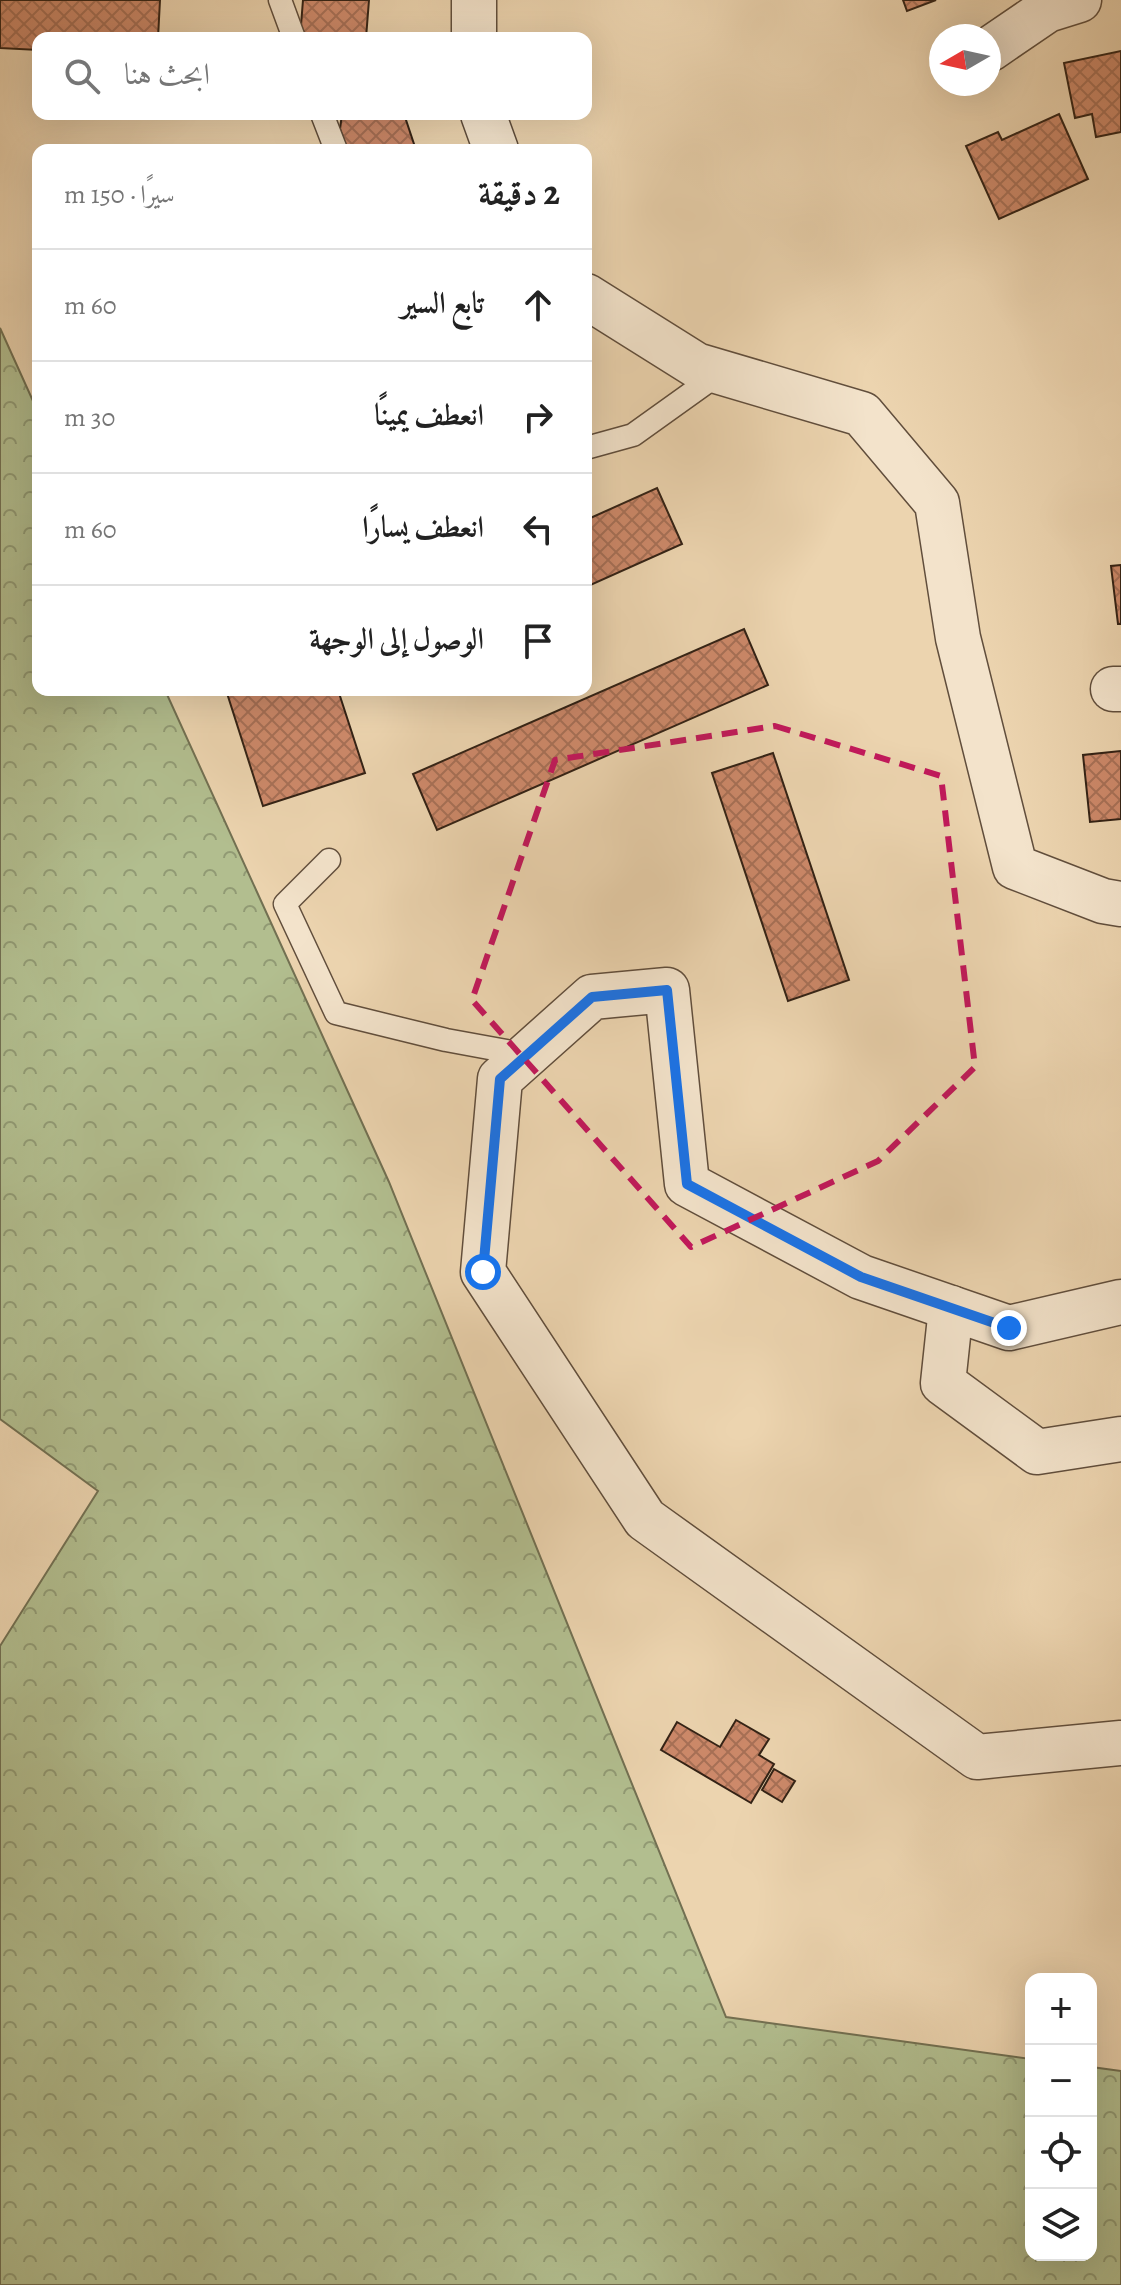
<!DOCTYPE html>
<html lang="ar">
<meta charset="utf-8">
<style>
:root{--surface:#fff;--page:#f6f6f6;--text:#222;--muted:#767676;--line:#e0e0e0}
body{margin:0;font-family:Alegreya,Amiri,serif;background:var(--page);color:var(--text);direction:rtl}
.controls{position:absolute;right:24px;bottom:24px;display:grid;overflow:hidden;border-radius:16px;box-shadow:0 8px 32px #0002}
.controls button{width:72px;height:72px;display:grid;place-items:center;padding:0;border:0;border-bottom:2px solid var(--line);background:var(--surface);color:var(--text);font:40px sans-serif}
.compass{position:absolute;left:929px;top:24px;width:72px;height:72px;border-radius:50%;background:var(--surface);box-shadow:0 8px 32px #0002;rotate:261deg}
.stop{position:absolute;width:24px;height:24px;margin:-18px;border:6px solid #1a73e8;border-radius:50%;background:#fff}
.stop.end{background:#1a73e8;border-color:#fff;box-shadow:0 2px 8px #0008}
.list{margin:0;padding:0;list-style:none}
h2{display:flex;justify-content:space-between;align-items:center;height:104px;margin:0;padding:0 32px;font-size:34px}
h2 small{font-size:26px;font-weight:400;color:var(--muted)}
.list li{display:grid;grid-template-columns:52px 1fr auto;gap:24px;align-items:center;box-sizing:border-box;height:112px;padding:0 32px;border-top:2px solid var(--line)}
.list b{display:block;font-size:30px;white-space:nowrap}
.list em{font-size:26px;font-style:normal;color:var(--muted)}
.icon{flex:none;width:44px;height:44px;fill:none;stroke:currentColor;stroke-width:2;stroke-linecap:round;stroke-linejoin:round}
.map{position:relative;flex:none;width:1121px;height:2285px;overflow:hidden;direction:ltr}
.search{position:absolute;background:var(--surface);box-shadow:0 8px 32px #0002;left:32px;top:32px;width:560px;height:88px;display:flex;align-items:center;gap:20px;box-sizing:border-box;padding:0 28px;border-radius:16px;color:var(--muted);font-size:30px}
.panel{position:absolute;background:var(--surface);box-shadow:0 8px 32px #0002;left:32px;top:144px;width:560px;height:552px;border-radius:16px;direction:rtl}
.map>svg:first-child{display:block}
</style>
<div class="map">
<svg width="1121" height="2285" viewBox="0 0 1121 2285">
<defs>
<pattern id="forest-crowns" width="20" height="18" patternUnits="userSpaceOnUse" patternTransform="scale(2)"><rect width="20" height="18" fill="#b2be8f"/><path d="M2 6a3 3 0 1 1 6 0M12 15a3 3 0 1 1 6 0" fill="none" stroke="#919a74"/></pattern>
<pattern id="building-cross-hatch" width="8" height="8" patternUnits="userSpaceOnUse" patternTransform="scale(2)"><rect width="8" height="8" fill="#cd896a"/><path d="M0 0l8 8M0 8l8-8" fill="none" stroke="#a77056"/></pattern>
</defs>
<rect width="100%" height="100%" fill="#ecd4af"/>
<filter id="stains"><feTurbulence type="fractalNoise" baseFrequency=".0025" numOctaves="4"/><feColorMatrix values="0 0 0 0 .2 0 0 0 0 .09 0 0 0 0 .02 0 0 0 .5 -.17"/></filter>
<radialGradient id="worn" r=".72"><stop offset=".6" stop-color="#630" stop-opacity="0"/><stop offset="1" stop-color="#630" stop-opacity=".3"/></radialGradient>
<!-- forest -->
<path fill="url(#forest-crowns)" stroke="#727052" stroke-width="2" d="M0,328L38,412V690H165L389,1182L726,2017L1031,2059V2255H1091V2067L1121,2071V2285H0V1646L98,1491L0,1419Z"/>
<!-- building -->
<g fill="url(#building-cross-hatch)" stroke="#332215" stroke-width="2">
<path d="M0,0H160L158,38H38V50L0,48Z"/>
<path d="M303,0H369L366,38H300Z"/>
<path d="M903,0H936L907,11Z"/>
<path d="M1121,51V132L1096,137L1092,114L1075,118L1064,63Z"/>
<path d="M342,114H404L416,150H347L340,129Z"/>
<path d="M1059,114L1088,179L999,219L966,146L998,132L1002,140Z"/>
<path d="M657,488L682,544L586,587V520Z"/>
<path d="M1121,565V624H1118L1111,566Z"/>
<path d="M744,629L768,685L437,830L413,774Z"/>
<path d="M226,690H338L365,773L263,806Z"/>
<path d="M1121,751V819L1090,822L1083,755Z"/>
<path d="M773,753L849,980L788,1001L712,773Z"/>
<path d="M736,1720L769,1739L759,1755L774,1764L751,1803L661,1750L677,1722L720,1747Z"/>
<path d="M774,1769L795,1781L782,1802L762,1790Z"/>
</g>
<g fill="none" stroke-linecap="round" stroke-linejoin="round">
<!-- service casing -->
<g stroke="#614e3c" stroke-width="25">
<g id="service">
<path d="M280,0L294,38"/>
<path d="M322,114L336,150"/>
<path d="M586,448L633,435L721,372"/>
<path d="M329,860L285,904L336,1013L446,1040L528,1055"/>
</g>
</g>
<!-- minor casing -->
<g stroke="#614e3c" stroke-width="47">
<g id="minor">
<path d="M474,0V38"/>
<path d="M990,49L1047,10L1079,0"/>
<path d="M483,114L496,150"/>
<path d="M586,296L696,365L862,414L937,503L958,638L1015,867L1103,901L1121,904"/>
<path d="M1113,689H1121"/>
<path d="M1121,1302L1009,1328L861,1277L687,1184L667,990L592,997L500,1079L483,1272L645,1519L977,1757L1121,1743"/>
<path d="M951,1308L943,1383L1037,1452L1121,1439"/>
</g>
</g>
<!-- service -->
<use href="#service" stroke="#f3e3cb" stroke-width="22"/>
<!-- minor -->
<use href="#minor" stroke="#f3e3cb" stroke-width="44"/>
</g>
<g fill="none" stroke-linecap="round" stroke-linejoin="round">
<!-- route -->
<path stroke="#1a73e8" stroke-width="10" d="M483,1272L500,1079L592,997L667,990L687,1184L861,1277L1009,1328"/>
</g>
<!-- marked area -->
<path fill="none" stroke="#c2185b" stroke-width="6" stroke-dasharray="16 10" stroke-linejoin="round" d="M775,726L941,776L975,1067L878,1161L691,1247L472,1000L555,760Z"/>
<rect width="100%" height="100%" filter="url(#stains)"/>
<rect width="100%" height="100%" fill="url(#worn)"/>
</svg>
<div class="controls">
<button>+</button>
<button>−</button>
<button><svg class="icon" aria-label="locate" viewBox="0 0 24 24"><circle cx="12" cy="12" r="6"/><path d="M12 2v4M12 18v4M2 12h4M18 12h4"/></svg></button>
<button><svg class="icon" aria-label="layers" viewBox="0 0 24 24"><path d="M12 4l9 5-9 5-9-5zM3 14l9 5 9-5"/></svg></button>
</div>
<svg class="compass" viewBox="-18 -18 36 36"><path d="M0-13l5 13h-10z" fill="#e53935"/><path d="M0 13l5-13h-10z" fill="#767676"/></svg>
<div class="stop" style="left:483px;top:1272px"></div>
<div class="stop end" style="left:1009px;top:1328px"></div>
<div class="search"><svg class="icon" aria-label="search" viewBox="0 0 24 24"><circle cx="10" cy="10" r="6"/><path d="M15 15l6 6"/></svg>ابحث هنا</div>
<section class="panel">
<h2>2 دقيقة<small>سيرًا · 150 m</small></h2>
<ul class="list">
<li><svg class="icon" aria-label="ahead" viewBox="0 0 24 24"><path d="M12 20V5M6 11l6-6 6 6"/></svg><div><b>تابع السير</b></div><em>60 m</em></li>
<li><svg class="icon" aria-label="right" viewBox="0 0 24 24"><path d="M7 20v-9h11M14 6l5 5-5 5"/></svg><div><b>انعطف يمينًا</b></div><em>30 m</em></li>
<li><svg class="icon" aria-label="left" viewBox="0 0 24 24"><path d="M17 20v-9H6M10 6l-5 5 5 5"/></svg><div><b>انعطف يسارًا</b></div><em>60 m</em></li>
<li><svg class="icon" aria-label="arrive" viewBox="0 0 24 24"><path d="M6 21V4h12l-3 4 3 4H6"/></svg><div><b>الوصول إلى الوجهة</b></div></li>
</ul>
</section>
</div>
